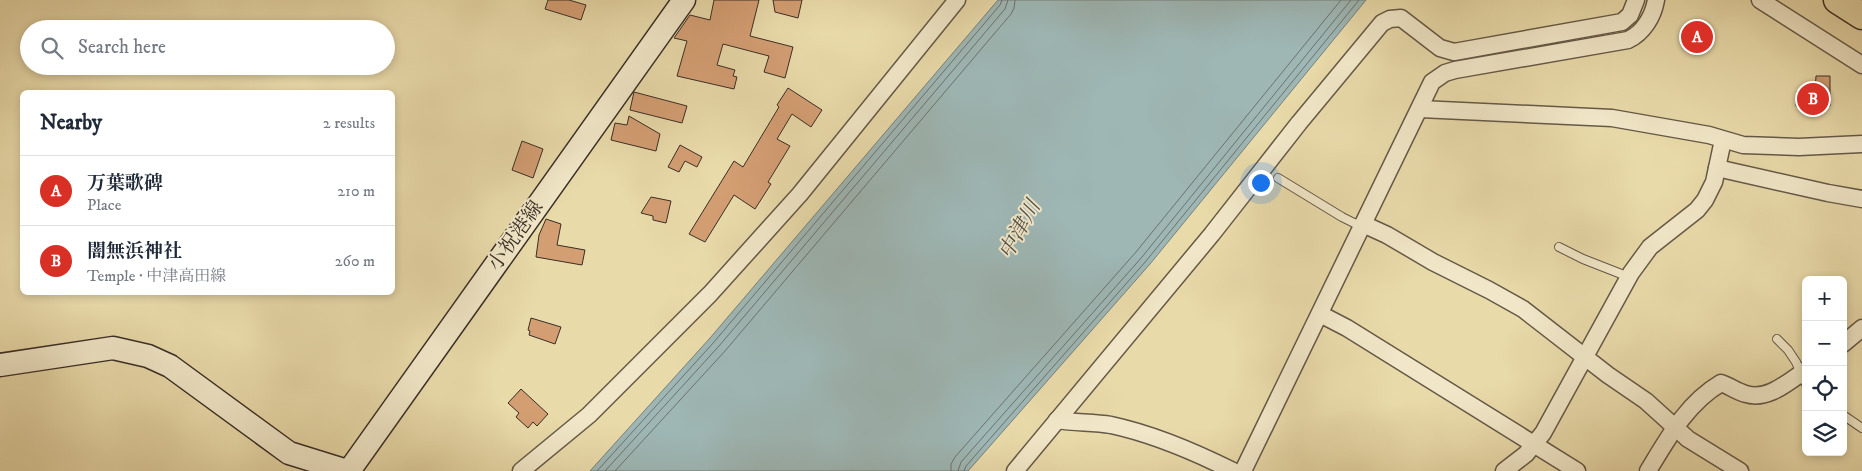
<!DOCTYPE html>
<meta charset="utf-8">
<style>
:root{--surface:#fff;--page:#f6f6f7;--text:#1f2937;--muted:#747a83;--line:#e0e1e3;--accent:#d93025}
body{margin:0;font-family:"IM FELL DW Pica","Noto Serif JP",serif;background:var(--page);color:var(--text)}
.controls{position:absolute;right:15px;bottom:15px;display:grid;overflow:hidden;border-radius:8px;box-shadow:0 2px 8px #0003}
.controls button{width:45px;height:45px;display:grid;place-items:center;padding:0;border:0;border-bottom:1px solid var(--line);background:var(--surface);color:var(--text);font:25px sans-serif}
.you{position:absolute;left:1260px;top:182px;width:18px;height:18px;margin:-12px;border:4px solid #fff;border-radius:50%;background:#1a73e8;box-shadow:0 0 0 8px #1a73e833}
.badge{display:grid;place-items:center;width:32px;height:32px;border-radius:50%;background:var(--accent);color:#fff;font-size:16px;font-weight:700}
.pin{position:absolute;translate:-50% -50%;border:2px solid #fff;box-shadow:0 1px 5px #0006}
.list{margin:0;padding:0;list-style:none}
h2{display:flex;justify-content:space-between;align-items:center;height:65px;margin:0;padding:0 20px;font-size:21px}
h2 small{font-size:16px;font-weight:400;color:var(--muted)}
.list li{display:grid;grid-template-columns:32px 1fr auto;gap:15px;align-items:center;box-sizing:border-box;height:70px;padding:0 20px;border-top:1px solid var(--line)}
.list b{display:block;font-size:19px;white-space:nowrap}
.list p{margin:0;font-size:16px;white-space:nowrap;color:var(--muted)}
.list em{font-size:16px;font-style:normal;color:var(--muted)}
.icon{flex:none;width:28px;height:28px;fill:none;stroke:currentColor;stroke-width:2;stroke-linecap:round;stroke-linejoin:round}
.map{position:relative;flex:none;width:1862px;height:471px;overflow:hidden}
.search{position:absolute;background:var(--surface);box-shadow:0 2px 8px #0003;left:20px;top:20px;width:375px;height:55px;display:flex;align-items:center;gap:12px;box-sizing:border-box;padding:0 18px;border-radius:28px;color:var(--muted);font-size:19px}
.panel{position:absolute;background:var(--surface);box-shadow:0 2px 8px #0003;left:20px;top:90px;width:375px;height:205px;border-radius:8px}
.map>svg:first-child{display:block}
</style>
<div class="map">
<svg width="1862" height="471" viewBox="0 0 1862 471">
<rect width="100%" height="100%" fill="#e9daaa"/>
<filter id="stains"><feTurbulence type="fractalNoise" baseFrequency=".004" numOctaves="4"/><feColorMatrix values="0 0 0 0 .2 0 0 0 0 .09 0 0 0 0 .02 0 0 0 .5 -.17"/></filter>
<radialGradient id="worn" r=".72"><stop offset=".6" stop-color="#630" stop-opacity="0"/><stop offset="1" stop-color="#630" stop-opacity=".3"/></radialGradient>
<!-- water -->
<path fill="#9eb7b5" stroke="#76807c" d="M998,0H1366L1150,264L968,471H590L710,338Z"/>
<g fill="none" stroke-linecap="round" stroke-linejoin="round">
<!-- shore -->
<g stroke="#6c726e" stroke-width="1">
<path d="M597,471L714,342L1000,5L1002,0"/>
<path d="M605,471L719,346L1005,9L1008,0"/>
<path d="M615,471L725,351L1011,14L1014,8L1015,0"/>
<path d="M951,471V464L955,457L1136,252L1341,0"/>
<path d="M958,471L961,462L1142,257L1351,0"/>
<path d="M964,471L966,466L1146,261L1359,0"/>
</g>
</g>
<!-- building -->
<g fill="#d49e73" stroke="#392e26">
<path d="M548,0H569L586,5L581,20L545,9Z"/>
<path d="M714,0H759L750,36L793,47L785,78L764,72L769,56L723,44L717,65L735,70L733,76L737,77L734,89L677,76L687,41L674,38L690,15L710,20Z"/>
<path d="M773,0H802L798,18L775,12Z"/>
<path d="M1816,76H1830V106H1796L1797,91H1815Z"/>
<path d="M788,88L822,110L811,127L792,114L777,139L790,146L768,182L771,184L755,209L734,195L705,242L689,234L734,161L743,167L779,107L777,105Z"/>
<path d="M634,92L687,106L682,123L630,110Z"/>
<path d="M629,116L660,134L656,151L611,140L615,123L627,125Z"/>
<path d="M522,141L543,149L533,178L512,170Z"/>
<path d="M680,145L702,157L697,167L685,161L679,172L668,167Z"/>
<path d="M651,197L671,201L666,223L653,220V216L641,213Z"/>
<path d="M546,219L561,224L557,245L585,250L582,265L536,257L539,235Z"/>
<path d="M531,318L561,327L555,344L529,335L530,331L528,330Z"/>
<path d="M521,389L548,414L537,426L533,422L528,428L516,417L519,413L508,403Z"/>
</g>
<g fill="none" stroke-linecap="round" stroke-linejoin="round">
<!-- lane casing -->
<g stroke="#655947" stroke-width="10">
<g id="lane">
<path d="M1278,178L1342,217L1362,227"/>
<path d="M1559,247L1583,259L1629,277"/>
<path d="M1777,339L1788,350L1796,362L1806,384"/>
<path d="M1843,415L1862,428"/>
</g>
</g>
<!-- street casing -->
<g stroke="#655947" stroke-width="19">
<g id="street">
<path d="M1760,0L1862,65"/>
<path d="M1420,109L1612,118L1709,135L1743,145L1799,147L1862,144"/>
<path d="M1717,168L1828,193L1862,199"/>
<path d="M1363,224L1387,235L1433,262L1489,290L1523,309L1608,375L1646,401L1688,439L1740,471"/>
<path d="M1320,314L1347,328L1577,471"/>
<path d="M1843,344L1862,328"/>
<path d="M1057,420C1075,423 1093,422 1111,425C1153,434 1195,452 1233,471"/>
<path d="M521,471L589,415L710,294L800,194L957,0"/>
<path d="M1015,471L1212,234L1299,123L1382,23L1390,19L1401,18L1440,48L1454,52L1622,22L1630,15L1636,0"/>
<path d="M1243,471L1432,82L1445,73L1455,70L1628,40C1643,33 1653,17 1656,0"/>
<path d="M1504,471L1526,454L1543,433L1631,273L1650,247L1697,210L1705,200L1714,182L1723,140"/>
<path d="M1648,471C1668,438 1687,403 1721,383C1730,386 1737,392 1746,394C1768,401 1789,381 1806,370"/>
</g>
</g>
<!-- secondary casing -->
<g stroke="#392e26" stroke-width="25">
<g id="secondary">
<path d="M0,365L113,348L148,356L170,366L289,453L347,471"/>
<path d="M349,471L684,0"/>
</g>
</g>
<!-- primary casing -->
<g stroke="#392e26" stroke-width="29">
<path id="primary" d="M1837,0L1862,16"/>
</g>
<!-- lane -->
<use href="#lane" stroke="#f1e7c8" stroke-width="8"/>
<!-- street -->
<use href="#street" stroke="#f1e7c8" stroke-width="16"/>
<!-- secondary -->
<use href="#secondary" stroke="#f1e7c8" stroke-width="22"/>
<!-- primary -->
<use href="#primary" stroke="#e9daaa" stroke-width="26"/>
</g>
<g text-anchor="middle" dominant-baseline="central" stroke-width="4" stroke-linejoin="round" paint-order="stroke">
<!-- street labels -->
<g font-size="20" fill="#392e26" stroke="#f1e7c8">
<text transform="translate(516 236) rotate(-55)">小祝港線</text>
</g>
<!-- water labels -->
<g font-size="21" font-style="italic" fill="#52504a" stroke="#f1e7c8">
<text transform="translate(1020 230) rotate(-61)">中津川</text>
</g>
</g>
<rect width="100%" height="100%" filter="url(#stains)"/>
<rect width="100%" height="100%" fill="url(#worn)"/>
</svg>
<div class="controls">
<button>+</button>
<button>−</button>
<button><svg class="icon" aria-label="locate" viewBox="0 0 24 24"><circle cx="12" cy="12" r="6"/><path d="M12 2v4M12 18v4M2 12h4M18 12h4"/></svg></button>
<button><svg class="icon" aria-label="layers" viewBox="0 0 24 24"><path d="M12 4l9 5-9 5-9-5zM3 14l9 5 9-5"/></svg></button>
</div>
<div class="you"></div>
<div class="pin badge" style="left:1697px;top:37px">A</div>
<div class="pin badge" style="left:1813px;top:99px">B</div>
<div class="search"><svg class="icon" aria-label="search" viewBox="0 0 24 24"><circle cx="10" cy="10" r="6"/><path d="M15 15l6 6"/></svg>Search here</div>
<section class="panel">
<h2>Nearby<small>2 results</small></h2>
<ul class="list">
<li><span class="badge">A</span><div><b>万葉歌碑</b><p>Place</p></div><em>210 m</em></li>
<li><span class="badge">B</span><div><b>闇無浜神社</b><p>Temple · 中津高田線</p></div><em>260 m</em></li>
</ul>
</section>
</div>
